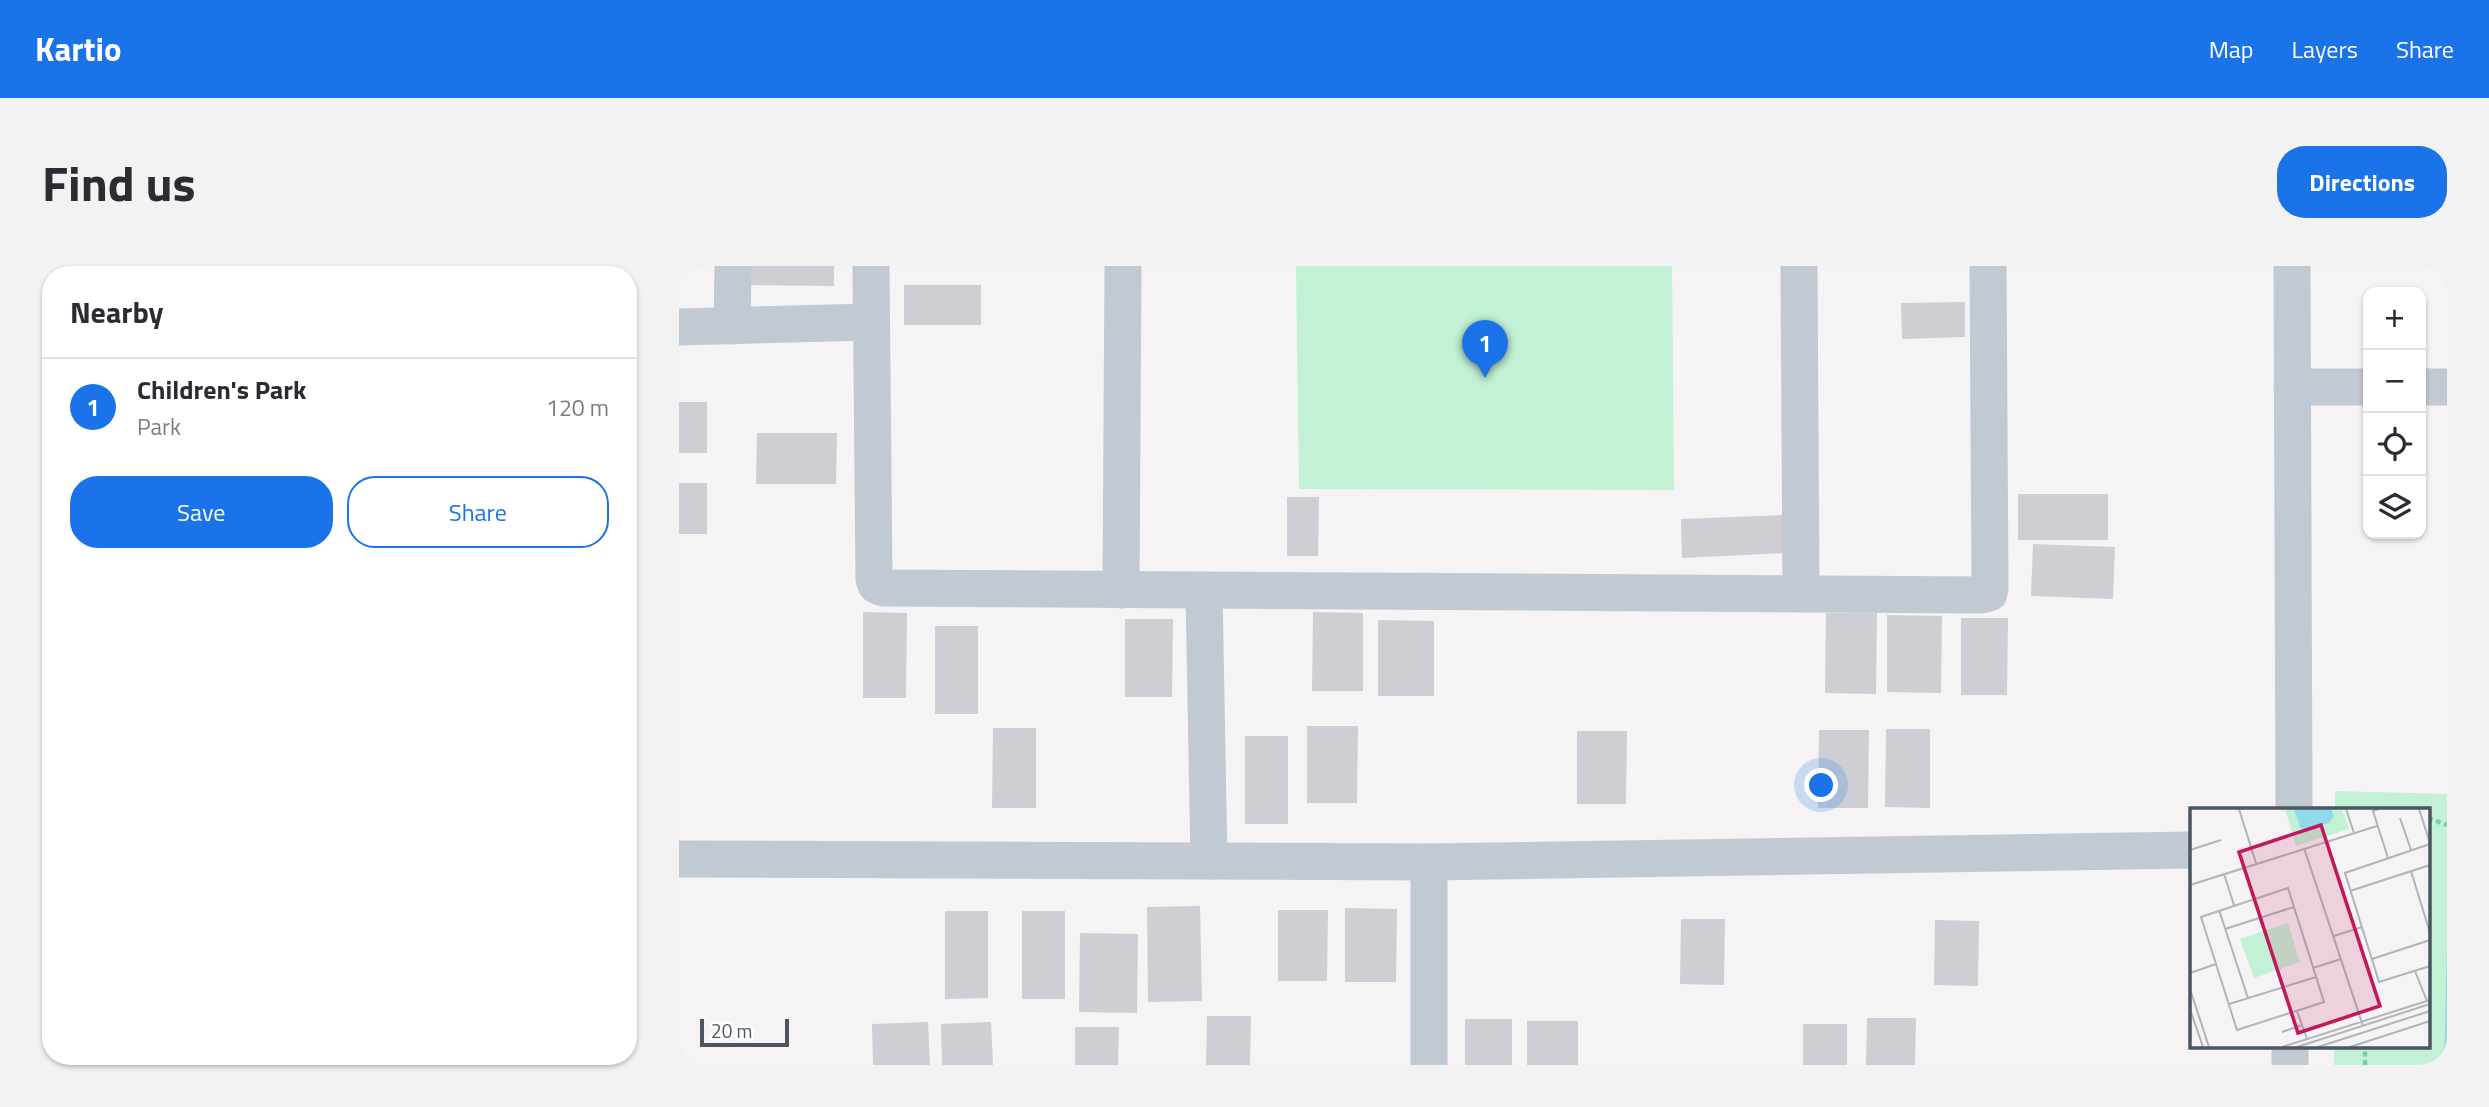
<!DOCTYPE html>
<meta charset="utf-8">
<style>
:root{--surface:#fff;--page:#f2f2f3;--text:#2b2b33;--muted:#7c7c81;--line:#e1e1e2;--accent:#1a73e8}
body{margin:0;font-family:"Titillium Web",sans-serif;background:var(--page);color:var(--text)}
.controls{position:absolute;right:21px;top:21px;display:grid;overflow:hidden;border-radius:14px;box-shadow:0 2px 5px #0004}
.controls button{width:63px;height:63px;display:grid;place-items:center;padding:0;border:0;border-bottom:2px solid var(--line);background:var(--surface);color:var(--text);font:35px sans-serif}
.scale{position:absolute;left:21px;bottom:18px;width:89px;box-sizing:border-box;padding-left:7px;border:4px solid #4a5661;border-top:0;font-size:19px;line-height:24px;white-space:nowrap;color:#4a5661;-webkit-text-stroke:5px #fff;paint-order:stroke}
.you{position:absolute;left:1143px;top:520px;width:24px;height:24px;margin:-18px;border:5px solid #fff;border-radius:50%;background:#1a73e8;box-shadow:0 0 0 10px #1a73e833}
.badge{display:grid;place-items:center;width:46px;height:46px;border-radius:50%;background:var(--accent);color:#fff;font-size:23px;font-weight:700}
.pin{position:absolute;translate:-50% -58px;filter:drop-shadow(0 2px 4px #0008)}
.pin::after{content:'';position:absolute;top:37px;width:24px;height:21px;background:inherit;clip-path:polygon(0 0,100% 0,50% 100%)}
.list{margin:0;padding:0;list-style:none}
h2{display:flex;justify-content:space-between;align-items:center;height:91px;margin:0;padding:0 28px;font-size:30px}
h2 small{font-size:23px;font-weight:400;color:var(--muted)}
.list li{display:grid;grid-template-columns:46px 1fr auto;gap:21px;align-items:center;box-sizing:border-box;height:98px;padding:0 28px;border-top:2px solid var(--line)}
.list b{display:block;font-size:26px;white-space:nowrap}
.list p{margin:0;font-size:23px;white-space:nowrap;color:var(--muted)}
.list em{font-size:23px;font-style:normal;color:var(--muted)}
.actions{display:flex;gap:14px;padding:21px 28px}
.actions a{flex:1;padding:16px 0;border:2px solid var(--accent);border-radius:28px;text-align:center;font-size:24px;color:var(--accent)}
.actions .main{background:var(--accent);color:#fff}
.icon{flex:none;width:38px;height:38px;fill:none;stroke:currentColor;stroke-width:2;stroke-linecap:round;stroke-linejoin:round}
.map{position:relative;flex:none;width:1768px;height:799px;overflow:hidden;border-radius:28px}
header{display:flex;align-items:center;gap:42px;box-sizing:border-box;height:98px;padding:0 35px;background:var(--accent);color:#fff}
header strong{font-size:33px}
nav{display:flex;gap:38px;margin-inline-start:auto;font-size:24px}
.intro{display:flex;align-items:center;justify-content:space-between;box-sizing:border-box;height:168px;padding:0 42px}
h1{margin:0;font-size:49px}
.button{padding:18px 32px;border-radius:28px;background:var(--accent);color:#fff;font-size:24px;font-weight:700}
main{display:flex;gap:42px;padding:0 42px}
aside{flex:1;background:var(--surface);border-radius:28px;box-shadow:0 2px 5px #0004}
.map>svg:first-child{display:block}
</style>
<header>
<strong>Kartio</strong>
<nav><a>Map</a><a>Layers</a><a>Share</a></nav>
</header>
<div class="intro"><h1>Find us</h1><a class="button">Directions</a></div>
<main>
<aside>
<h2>Nearby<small></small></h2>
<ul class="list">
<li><span class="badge">1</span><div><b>Children's Park</b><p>Park</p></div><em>120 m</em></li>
</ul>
<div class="actions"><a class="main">Save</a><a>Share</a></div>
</aside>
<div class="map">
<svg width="1768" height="799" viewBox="0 0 1768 799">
<rect width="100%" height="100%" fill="#f5f3f3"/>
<!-- green -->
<g fill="#c3f1d5">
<path d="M617,0H993L995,224L620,223Z"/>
<path d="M1656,525L1768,528V799H1655V780H1749V544L1656,543Z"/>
</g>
<!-- water -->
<path fill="#90daee" d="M1768,679V799H1765Z"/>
<!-- building -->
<g fill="#cdcfd5">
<path d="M63,0H155V20L63,19Z"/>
<rect x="225" y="19" width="77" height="40"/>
<path d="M1286,36V71L1223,73L1222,37Z"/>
<rect x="0" y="136" width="28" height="51"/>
<path d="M78,167H158L157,218H77Z"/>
<rect x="0" y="217" width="28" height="51"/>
<rect x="1339" y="228" width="90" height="46"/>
<path d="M608,231H640L639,290H608Z"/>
<path d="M1107,249L1108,287L1003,292L1002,253Z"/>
<path d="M1354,278L1436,281L1434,333L1352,330Z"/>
<path d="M184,346L228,347L227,432H184Z"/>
<path d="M634,346L684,347V425H633Z"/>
<path d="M1147,347H1198L1197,428L1146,427Z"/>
<path d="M1208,349L1263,350L1262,427L1208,426Z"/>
<path d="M1282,352H1329L1328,429H1282Z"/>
<path d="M446,353H494L493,431H446Z"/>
<path d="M699,354L755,355V430H699Z"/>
<rect x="256" y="360" width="43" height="88"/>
<path d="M628,460H679L678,537H628Z"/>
<path d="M314,462H357V542H313Z"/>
<path d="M1207,463H1251V542L1206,541Z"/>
<path d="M1140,464H1190L1189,542H1139Z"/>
<path d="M898,465H948L947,538H898Z"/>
<rect x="566" y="470" width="43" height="88"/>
<path d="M521,640L523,735L469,736L468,641Z"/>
<path d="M666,642L718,643L717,716H666Z"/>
<path d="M599,644H649L648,715H599Z"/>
<path d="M266,645H309V732L266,733Z"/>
<rect x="343" y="645" width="43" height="88"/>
<path d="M1002,653H1046L1045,719L1001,718Z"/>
<path d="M1256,654L1300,655L1299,720L1255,719Z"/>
<path d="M401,667L459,668L458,747L400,746Z"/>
<path d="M528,750H572L571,799H527Z"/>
<path d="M1188,752H1237L1236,799H1187Z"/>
<rect x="786" y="753" width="47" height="46"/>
<rect x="848" y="755" width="51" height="44"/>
<path d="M249,756L251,799H194L193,758Z"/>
<path d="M312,756L314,799H263L262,758Z"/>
<rect x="1124" y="758" width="44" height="41"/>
<path d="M396,761H440L439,799H396Z"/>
</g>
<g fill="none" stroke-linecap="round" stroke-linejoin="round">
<!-- path -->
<g stroke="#7ad0a6" stroke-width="4.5" stroke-dasharray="5 3.5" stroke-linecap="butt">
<path d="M1749,552L1768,559"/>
<path d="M1686,799V780"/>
</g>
<!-- street -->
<g stroke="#c1cad2" stroke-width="37">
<path d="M192,0L195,313L197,319L204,322L1303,329L1310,327L1311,322L1309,0"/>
<path d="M1120,0L1122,328"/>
<path d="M1613,0L1615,544"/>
<path d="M53,60L54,0"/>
<path d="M0,61L192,56"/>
<path d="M1613,121H1689"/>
<path d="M1742,121H1768"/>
<path d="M442,324L444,0"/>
<path d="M525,325L530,595"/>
<path d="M0,593L750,596L1512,584"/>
<path d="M750,799V596"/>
<path d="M1611,799V780"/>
</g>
</g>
<!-- overview -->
<g transform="translate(1511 542)">
<rect width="240" height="240" fill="#f5f3f3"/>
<path d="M95,1H152L159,21L106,38ZM98,115L110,154L64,170L50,131Z" fill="#c3f1d5"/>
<path d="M104,1H141L144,8L139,15L115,22L110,19Z" fill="#90daee"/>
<path fill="none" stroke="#b1b4b9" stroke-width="2" d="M49,1L66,55M156,1L164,25M189,1L183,3L198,50M229,1L240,35M210,10L221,42M240,36L155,65L189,174L240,158M114,40L173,218M0,42L31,32M221,63L240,125M34,66L44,97M0,77L187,18M98,80L134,194L47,222L11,109ZM160,83L240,57M29,102L58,190M35,121L104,99M144,128L172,119M182,151L240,132M123,160L151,151M225,163L237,193M0,165L26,156M0,181L19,239M39,196L126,169M0,201L13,239M107,203L117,231M92,224L112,217M92,239L240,192M107,239L240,196M128,239L240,203M160,239L240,213"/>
<path fill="#c2185b" fill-opacity="0.15" stroke="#c2185b" stroke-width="3.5" d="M131,17L190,198L108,225L49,44Z"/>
<rect width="240" height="240" fill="none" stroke="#4a5661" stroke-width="3.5"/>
</g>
</svg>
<div class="controls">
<button>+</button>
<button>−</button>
<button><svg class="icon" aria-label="locate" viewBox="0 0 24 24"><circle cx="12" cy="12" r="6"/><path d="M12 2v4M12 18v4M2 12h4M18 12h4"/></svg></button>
<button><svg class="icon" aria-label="layers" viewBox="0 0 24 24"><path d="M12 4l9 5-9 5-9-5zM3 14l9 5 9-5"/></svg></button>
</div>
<div class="scale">20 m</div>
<div class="you"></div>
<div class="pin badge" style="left:806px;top:112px">1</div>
</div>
</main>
